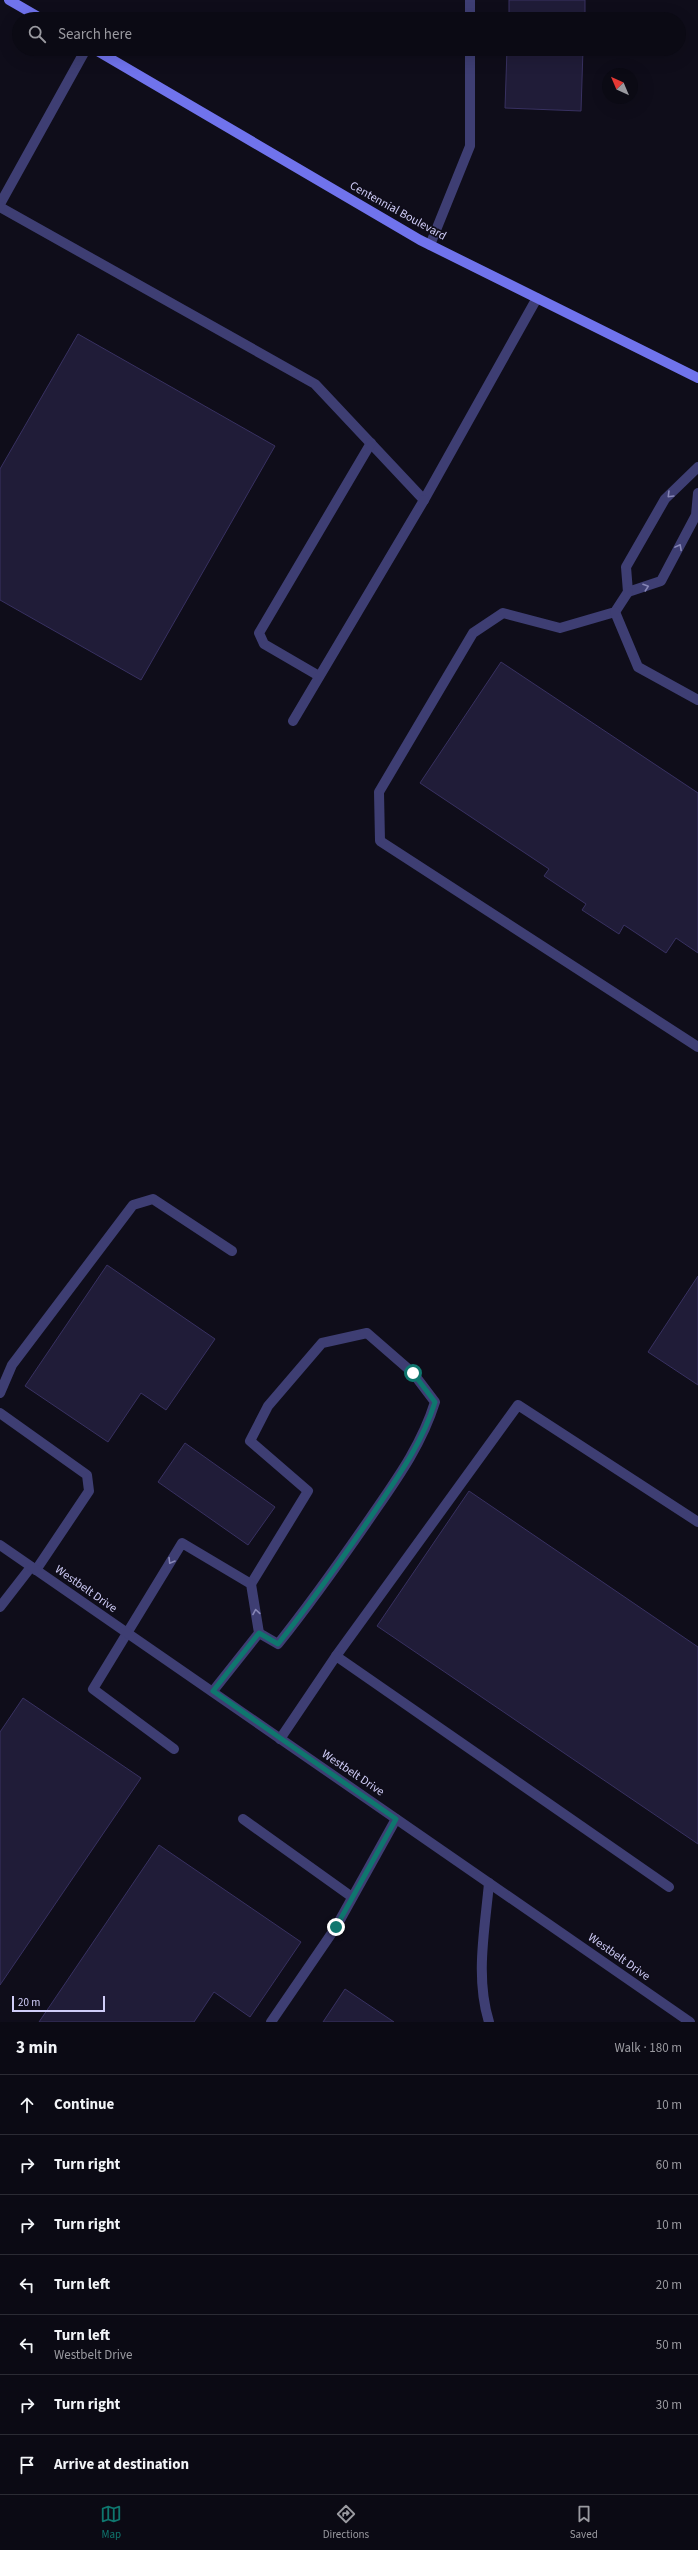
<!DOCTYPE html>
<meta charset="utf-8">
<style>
:root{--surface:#0b0a14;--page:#14131d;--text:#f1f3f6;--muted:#9a9aa0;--line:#2b2b34;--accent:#0f766e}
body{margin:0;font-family:"Source Sans 3",sans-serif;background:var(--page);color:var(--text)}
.compass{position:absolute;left:602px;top:68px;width:36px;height:36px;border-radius:50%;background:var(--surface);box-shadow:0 4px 16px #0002;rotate:316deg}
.scale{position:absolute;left:12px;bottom:10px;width:93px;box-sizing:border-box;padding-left:4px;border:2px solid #d0cdf8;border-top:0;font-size:11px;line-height:14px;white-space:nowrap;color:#d0cdf8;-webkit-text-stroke:3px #0f0d1a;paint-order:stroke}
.stop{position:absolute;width:12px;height:12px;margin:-9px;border:3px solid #0f766e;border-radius:50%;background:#fff}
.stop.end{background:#0f766e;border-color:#fff;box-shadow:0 1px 4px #0008}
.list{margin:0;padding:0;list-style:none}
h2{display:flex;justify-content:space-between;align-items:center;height:52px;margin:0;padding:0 16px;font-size:17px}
h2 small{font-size:13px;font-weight:400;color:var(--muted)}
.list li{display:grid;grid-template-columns:26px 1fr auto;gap:12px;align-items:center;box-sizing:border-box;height:60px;padding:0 16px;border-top:1px solid var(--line)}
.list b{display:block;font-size:15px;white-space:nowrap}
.list p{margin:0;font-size:13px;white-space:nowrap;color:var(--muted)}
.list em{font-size:13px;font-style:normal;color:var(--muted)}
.icon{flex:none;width:22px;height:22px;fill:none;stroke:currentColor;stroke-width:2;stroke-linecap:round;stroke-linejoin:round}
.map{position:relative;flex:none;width:698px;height:2022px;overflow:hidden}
.search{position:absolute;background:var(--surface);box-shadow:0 4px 16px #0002;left:12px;right:12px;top:12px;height:44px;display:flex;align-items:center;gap:10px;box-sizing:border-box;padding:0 14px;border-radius:22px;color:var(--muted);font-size:15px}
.sheet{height:472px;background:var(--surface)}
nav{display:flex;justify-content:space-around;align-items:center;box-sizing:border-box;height:56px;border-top:1px solid var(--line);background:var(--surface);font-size:11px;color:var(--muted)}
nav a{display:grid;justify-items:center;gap:2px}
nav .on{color:var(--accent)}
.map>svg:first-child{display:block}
</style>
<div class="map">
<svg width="698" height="2022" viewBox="0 0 698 2022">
<rect width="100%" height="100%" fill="#0f0d1a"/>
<!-- building -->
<g fill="#201c38" stroke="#383161">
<rect x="509" y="0" width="76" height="19"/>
<path d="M507,49H583L581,111L505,108Z"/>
<path d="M78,334L275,446L141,680L0,600V469Z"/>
<path d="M501,662L698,793V953L676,938L666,953L624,925L619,934L582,910L586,904L544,876L549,869L420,783Z"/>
<path d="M107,1265L215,1339L166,1410L141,1393L108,1442L25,1386Z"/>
<path d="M698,1276V1385L648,1352Z"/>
<path d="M185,1443L275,1507L248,1545L158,1482Z"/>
<path d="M469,1491L698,1647V1844L377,1626Z"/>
<path d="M23,1698L141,1778L0,1985V1732Z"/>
<path d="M159,1845L301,1942L250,2017L214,1992L194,2022H39Z"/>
<path d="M345,1989L394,2022H323Z"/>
</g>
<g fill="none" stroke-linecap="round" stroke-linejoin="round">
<!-- lane -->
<g stroke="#3e3e73" stroke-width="10">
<path d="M470,19V0"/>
<path d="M0,204L86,49"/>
<path d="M0,207L315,384L424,500L537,298"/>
<path d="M430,245L470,146V49"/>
<path d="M698,467L665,499L626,567L628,592L661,581L696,515L698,493"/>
<path d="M628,592L615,612L560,628L503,613L473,633L379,792L380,841L698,1047"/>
<path d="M615,612L638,667L698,700"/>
<path d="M319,676L264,644L259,633L371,443"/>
<path d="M293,721L424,500"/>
<path d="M0,1393L12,1365L133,1205L153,1199L232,1251"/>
<path d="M0,1413L87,1475L89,1491L36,1570"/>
<path d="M251,1584L308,1491L250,1441L268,1406L322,1343L367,1333L413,1373L435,1402C421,1447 394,1483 368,1521C339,1563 310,1604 278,1644L259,1633"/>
<path d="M0,1607L31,1567"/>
<path d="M336,1656L518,1405L698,1522"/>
<path d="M280,1739L336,1656L669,1887"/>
<path d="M174,1749L93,1689L182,1543L251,1584L259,1633L213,1691"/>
<path d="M243,1819L352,1897"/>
<path d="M489,1883C485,1929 475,1977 489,2022"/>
<path d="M271,2022L336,1927L396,1819"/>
</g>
<!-- street -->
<path stroke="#3e3e73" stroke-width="10" d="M0,1545L690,2022"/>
<!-- secondary -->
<g stroke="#7073ec" stroke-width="10">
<path d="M9,0L42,19"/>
<path d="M94,49L420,240L698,378"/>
</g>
</g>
<!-- one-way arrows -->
<defs><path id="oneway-chevron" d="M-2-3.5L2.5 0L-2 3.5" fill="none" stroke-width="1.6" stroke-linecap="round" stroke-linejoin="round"/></defs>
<g stroke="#8786b6">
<use href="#oneway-chevron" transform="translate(670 495) rotate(135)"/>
<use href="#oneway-chevron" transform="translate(679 547) rotate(-62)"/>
<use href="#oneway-chevron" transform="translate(646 587) rotate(-19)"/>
<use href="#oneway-chevron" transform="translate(171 1561) rotate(121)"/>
<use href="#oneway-chevron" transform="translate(256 1612) rotate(-99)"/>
</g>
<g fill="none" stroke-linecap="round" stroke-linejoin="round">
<!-- route -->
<path stroke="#0f766e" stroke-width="5" d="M336,1927L396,1819L213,1691L259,1633L278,1644C310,1604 339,1563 368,1521C394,1482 421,1447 435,1402L413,1373"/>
</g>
<g text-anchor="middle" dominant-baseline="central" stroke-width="3.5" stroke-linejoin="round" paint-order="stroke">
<!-- street labels -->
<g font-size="12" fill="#d0cdf8" stroke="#0f0d1a">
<text transform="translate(398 211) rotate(29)">Centennial Boulevard</text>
<text transform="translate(86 1589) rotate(35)">Westbelt Drive</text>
<text transform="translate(353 1773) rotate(34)">Westbelt Drive</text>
<text transform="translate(619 1957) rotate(35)">Westbelt Drive</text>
</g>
</g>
</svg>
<svg class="compass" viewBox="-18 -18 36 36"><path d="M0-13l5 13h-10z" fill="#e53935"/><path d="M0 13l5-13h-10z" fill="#9a9aa0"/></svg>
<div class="scale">20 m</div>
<div class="stop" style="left:413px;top:1373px"></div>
<div class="stop end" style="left:336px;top:1927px"></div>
<div class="search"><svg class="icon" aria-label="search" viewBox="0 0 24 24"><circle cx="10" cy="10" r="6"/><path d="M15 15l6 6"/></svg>Search here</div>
</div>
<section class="sheet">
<h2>3 min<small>Walk · 180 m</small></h2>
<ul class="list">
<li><svg class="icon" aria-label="ahead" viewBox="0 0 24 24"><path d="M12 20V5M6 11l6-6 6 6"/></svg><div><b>Continue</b></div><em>10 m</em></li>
<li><svg class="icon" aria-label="right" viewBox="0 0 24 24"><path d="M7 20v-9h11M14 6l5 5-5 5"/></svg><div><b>Turn right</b></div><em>60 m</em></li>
<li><svg class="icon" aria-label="right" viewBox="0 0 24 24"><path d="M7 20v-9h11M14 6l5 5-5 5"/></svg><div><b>Turn right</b></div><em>10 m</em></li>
<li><svg class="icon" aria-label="left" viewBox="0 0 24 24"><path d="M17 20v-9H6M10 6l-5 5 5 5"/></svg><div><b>Turn left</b></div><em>20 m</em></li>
<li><svg class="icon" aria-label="left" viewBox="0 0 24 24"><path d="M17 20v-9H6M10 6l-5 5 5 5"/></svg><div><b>Turn left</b><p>Westbelt Drive</p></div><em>50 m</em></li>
<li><svg class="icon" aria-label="right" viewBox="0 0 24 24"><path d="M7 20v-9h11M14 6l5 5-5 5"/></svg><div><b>Turn right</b></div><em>30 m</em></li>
<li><svg class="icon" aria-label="arrive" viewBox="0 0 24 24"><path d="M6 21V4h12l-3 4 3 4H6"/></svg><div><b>Arrive at destination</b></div></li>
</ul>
</section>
<nav>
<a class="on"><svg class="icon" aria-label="map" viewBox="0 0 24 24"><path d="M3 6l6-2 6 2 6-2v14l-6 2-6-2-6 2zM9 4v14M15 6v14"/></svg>Map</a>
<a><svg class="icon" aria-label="directions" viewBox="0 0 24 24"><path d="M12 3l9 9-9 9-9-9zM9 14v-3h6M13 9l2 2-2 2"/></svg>Directions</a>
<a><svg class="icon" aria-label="saved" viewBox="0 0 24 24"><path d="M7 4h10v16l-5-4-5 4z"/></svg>Saved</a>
</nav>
